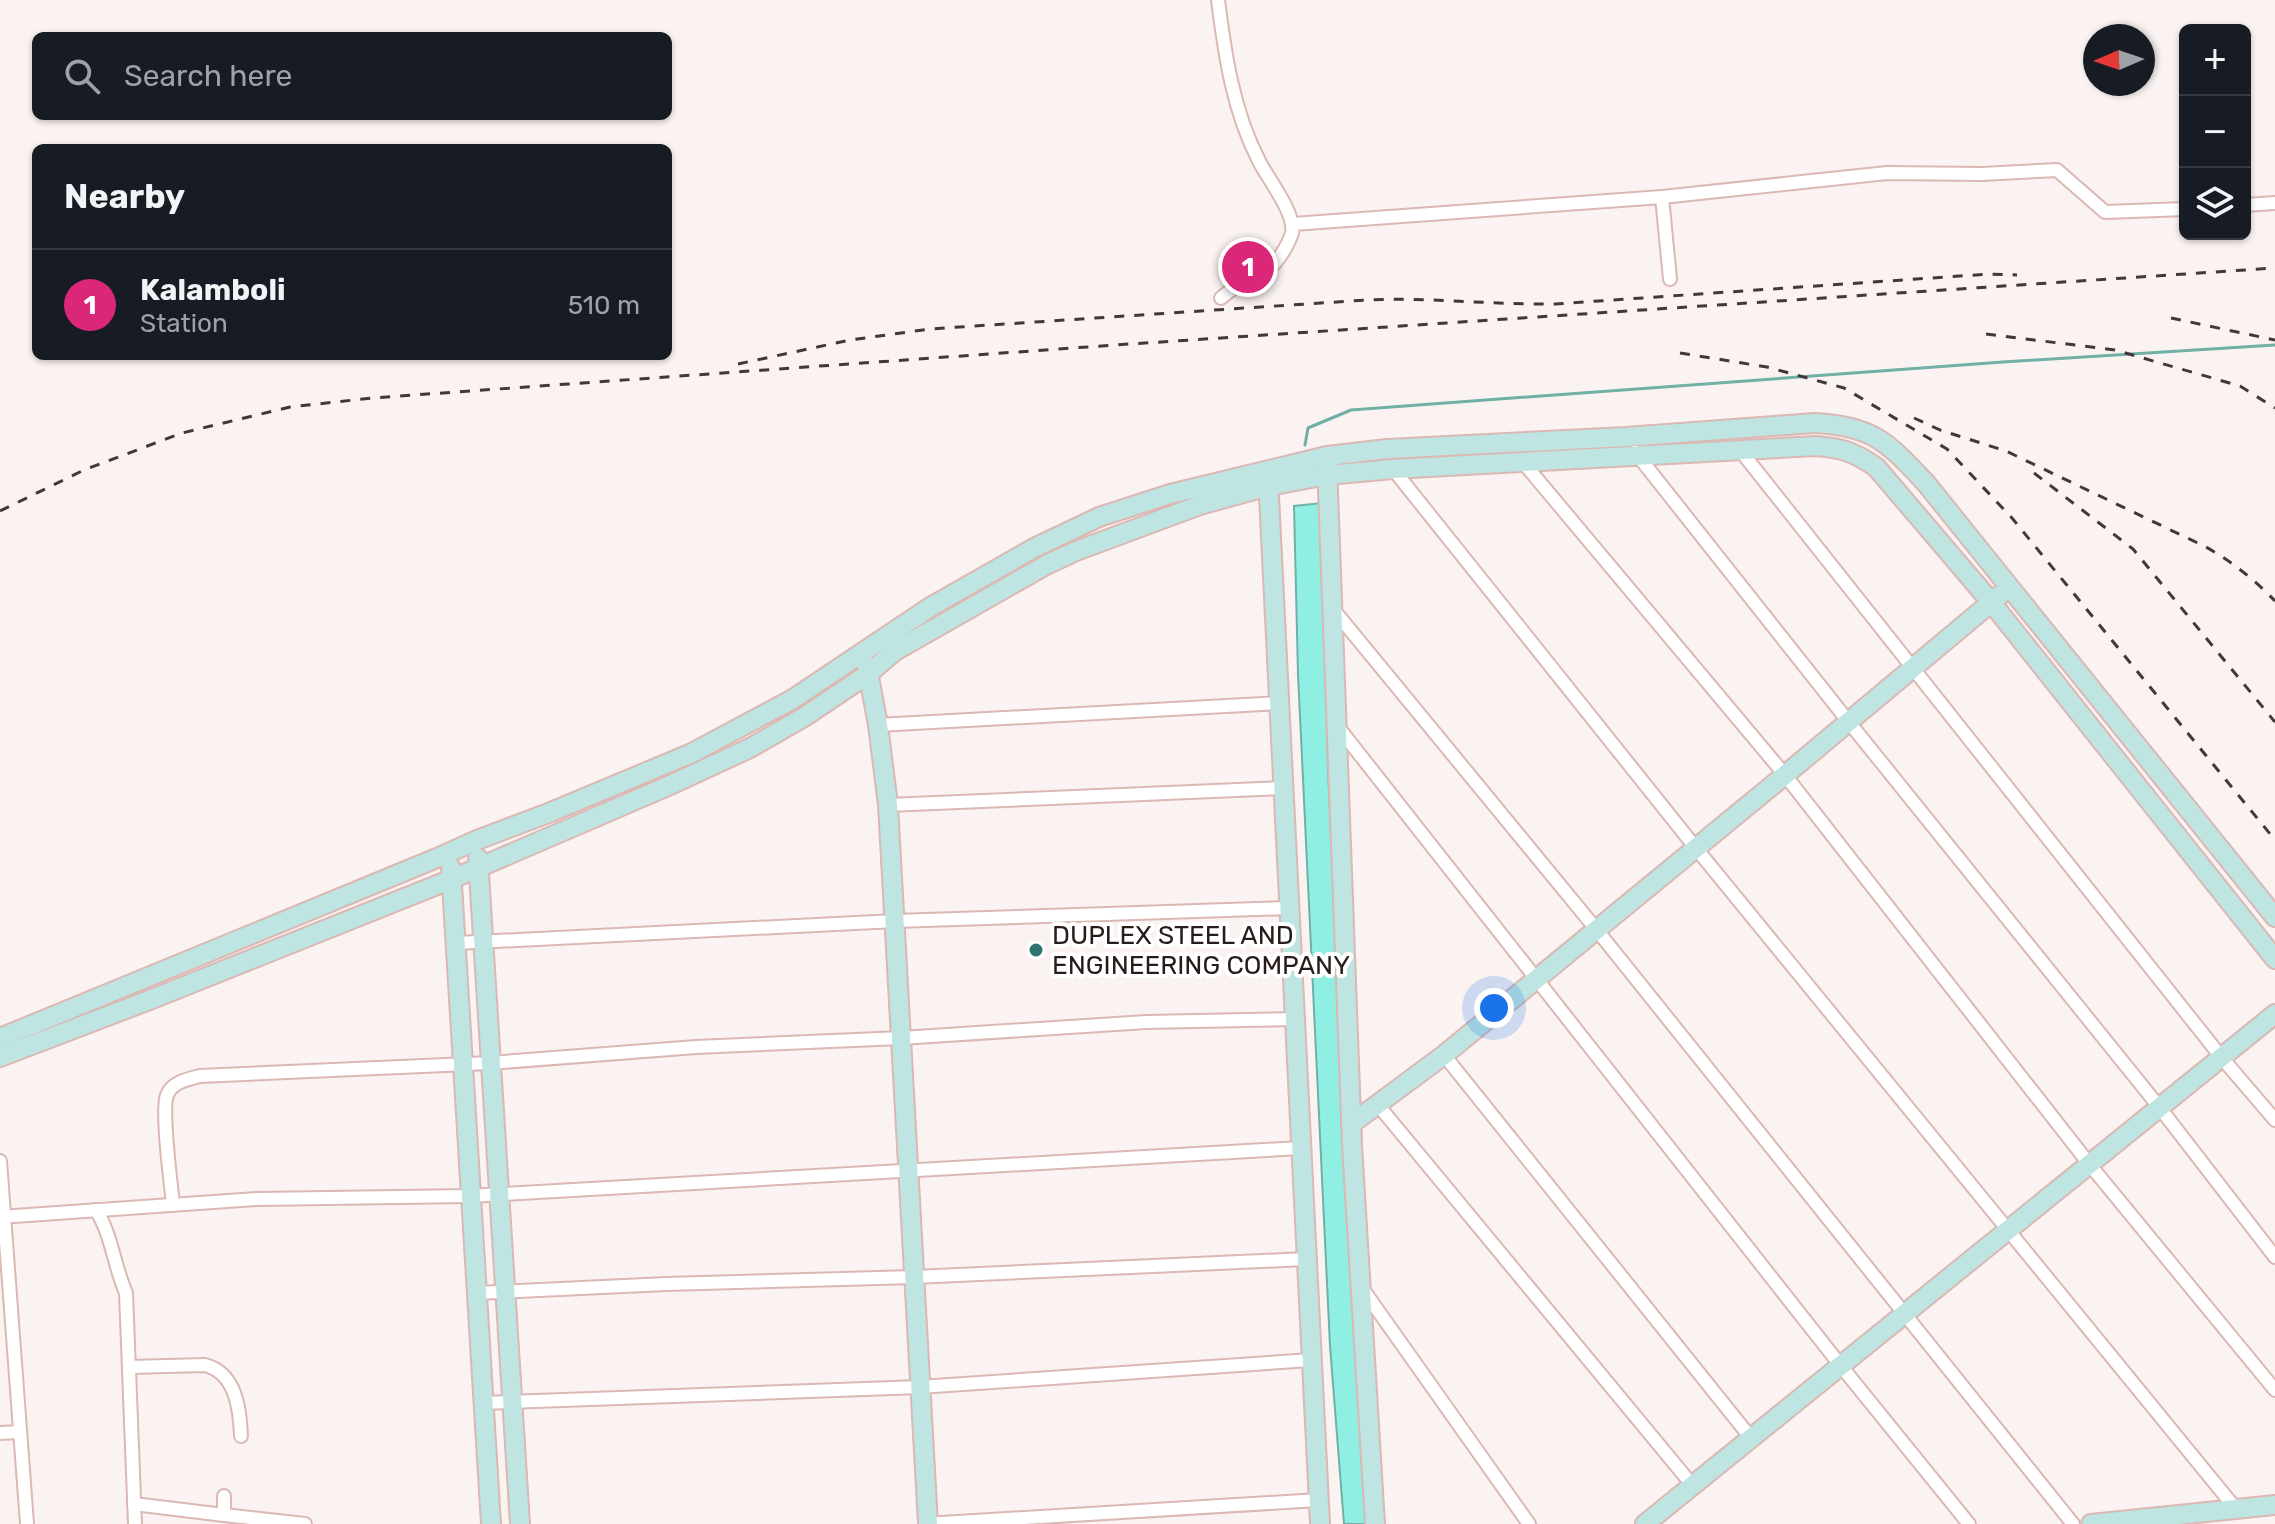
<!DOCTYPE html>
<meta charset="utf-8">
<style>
:root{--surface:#171b24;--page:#242831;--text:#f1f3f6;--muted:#9ea1a6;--line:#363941;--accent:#db2777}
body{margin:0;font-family:Rubik,sans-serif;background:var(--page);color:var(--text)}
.controls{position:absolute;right:24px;top:24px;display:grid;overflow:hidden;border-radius:12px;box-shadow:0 2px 6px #0004}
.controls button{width:72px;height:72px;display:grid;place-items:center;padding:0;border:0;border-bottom:2px solid var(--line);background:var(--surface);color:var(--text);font:40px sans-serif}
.compass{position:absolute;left:2083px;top:24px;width:72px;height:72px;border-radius:50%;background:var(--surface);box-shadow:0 2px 6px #0004;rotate:268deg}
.you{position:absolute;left:1494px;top:1008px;width:28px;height:28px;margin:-20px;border:6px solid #fff;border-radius:50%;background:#1a73e8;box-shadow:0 0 0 12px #1a73e833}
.badge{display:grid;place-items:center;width:52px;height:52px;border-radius:50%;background:var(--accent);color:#fff;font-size:26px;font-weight:700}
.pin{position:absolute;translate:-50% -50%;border:4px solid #fff;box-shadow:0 2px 8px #0006}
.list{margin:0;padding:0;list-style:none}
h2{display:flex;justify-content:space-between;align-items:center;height:104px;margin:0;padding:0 32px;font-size:34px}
h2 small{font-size:26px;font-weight:400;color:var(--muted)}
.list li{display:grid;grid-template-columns:52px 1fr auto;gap:24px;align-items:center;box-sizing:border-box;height:112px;padding:0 32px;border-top:2px solid var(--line)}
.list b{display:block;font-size:30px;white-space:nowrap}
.list p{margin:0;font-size:26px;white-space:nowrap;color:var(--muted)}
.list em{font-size:26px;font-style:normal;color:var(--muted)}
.icon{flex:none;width:44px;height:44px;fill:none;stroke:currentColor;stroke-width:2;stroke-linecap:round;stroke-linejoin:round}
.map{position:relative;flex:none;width:2275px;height:1524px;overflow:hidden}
.search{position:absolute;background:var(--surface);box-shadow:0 2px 6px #0004;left:32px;top:32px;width:640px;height:88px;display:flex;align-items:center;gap:20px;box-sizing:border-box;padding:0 28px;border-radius:12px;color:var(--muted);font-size:30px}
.panel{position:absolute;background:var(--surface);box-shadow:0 2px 6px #0004;left:32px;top:144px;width:640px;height:216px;border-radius:12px}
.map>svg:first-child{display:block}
</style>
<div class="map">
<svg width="2275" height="1524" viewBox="0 0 2275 1524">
<rect width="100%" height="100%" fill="#fbf3f2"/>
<!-- water -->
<path fill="#8fefe2" stroke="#70b0a6" stroke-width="2" d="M1322,503L1328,770L1356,1342L1369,1524H1344L1330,1346L1298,674L1294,506Z"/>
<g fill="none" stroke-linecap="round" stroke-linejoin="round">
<!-- stream -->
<path stroke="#70b0a6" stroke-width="3" d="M1305,445L1308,428L1351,410L2003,362L2275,345"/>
<!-- street casing -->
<g stroke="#dbb8b3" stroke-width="16">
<g id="street">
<path d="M1218,0C1225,55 1233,111 1259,161C1268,179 1296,214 1292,233C1288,246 1276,265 1264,273C1259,277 1253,278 1247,281C1238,285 1229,291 1221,298"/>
<path d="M1662,197L1887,173L1982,174L2057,170L2105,212L2185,209"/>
<path d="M2245,205L2275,203"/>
<path d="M1293,224L1662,197L1670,279"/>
<path d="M1740,450L2222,1058L2275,1120"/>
<path d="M1635,452L1848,721L2160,1108L2275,1257"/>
<path d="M1522,461L1785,775L2090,1165L2275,1390"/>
<path d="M1393,469L1695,847L2236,1509"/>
<path d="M1333,609L1596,929L2073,1524"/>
<path d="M878,725L1280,703"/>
<path d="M1338,727L1841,1366L1969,1524"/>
<path d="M888,805L1284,788"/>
<path d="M456,943L895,921L1289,908"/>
<path d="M1444,1055L1751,1438"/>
<path d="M1378,1105L1693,1486"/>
<path d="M0,1161L27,1524"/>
<path d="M173,1205C171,1183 161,1111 167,1095C172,1082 188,1079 200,1076L490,1063L696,1047L901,1038L1146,1022L1294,1019"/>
<path d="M96,1210C112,1235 114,1266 126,1293L135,1524"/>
<path d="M0,1217L257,1199L469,1196L1300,1148"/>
<path d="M1362,1288L1529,1524"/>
<path d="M476,1293L666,1284L914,1277L1306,1259"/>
<path d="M129,1367L205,1365C236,1373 240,1409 241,1436"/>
<path d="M483,1403L920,1387L1311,1360"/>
<path d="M0,1433L20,1432"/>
<path d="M134,1504L224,1515V1496"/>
<path d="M224,1515L305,1524"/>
<path d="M925,1524L1319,1500"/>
</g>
</g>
<!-- secondary casing -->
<g stroke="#dbb8b3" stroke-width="22">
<g id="secondary">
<path d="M1327,463L1352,1145L1375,1524"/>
<path d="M1268,476L1320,1524"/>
<path d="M867,666L878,725L888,805L928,1524"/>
<path d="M478,858L520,1524"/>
<path d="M451,868L491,1524"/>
<path d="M0,1038L437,858L477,840L551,812L692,753L793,699L932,606L1034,548L1099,517L1170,494L1327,456L1387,449L1626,437L1814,423C1873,426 1886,441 1925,482L2275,917"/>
<path d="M0,1057L152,999L452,879L668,786L750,748L804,717L868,674L895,651L1046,565L1076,551L1200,505L1269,486L1327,475L1393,469L1816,446C1842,448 1854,452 1876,467L1991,602L2275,959"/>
<path d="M1351,1124L1444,1055L1785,775L2000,595"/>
<path d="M1645,1524L2275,1014"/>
<path d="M2091,1524L2275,1505"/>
</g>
</g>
<!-- street -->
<use href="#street" stroke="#fff" stroke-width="12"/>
<!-- secondary -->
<use href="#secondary" stroke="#bee5e1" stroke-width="18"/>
<!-- rail -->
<g stroke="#443836" stroke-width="3" stroke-dasharray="10 10" stroke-linecap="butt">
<path d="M2171,318L2275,340"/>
<path d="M1986,334L2115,350L2240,386L2275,408"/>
<path d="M1680,353L1767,367L1844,388L1947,449L2012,518L2275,840"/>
<path d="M738,364L850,340L930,329L1366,300C1429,297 1492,305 1555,304L1989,274L2017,275"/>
<path d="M1914,418L1940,430L2006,451L2204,546C2230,560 2255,580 2275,601"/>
<path d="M2034,473L2133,549L2275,722"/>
<path d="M0,511L84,470L182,433L290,407L372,398L1115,345L2275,268"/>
</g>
</g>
<!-- markers -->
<circle fill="#2d756c" stroke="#fff" stroke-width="3" cx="1036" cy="950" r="8"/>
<g text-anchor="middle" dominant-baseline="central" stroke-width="8" stroke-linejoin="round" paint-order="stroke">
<!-- poi labels -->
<g font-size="26" fill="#281c1a" stroke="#fff" text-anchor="start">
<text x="1052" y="935">DUPLEX STEEL AND<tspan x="1052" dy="30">ENGINEERING COMPANY</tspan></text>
</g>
</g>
</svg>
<div class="controls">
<button>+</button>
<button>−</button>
<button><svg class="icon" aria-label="layers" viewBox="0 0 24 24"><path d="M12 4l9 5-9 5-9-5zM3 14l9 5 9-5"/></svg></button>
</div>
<svg class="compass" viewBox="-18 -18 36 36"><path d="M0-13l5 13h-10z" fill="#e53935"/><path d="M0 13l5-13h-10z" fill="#9ea1a6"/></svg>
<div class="you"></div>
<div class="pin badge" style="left:1248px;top:267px">1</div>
<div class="search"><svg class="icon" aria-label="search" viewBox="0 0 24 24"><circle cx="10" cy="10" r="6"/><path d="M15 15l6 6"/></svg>Search here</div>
<section class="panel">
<h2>Nearby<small></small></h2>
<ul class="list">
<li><span class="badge">1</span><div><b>Kalamboli</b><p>Station</p></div><em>510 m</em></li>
</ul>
</section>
</div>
